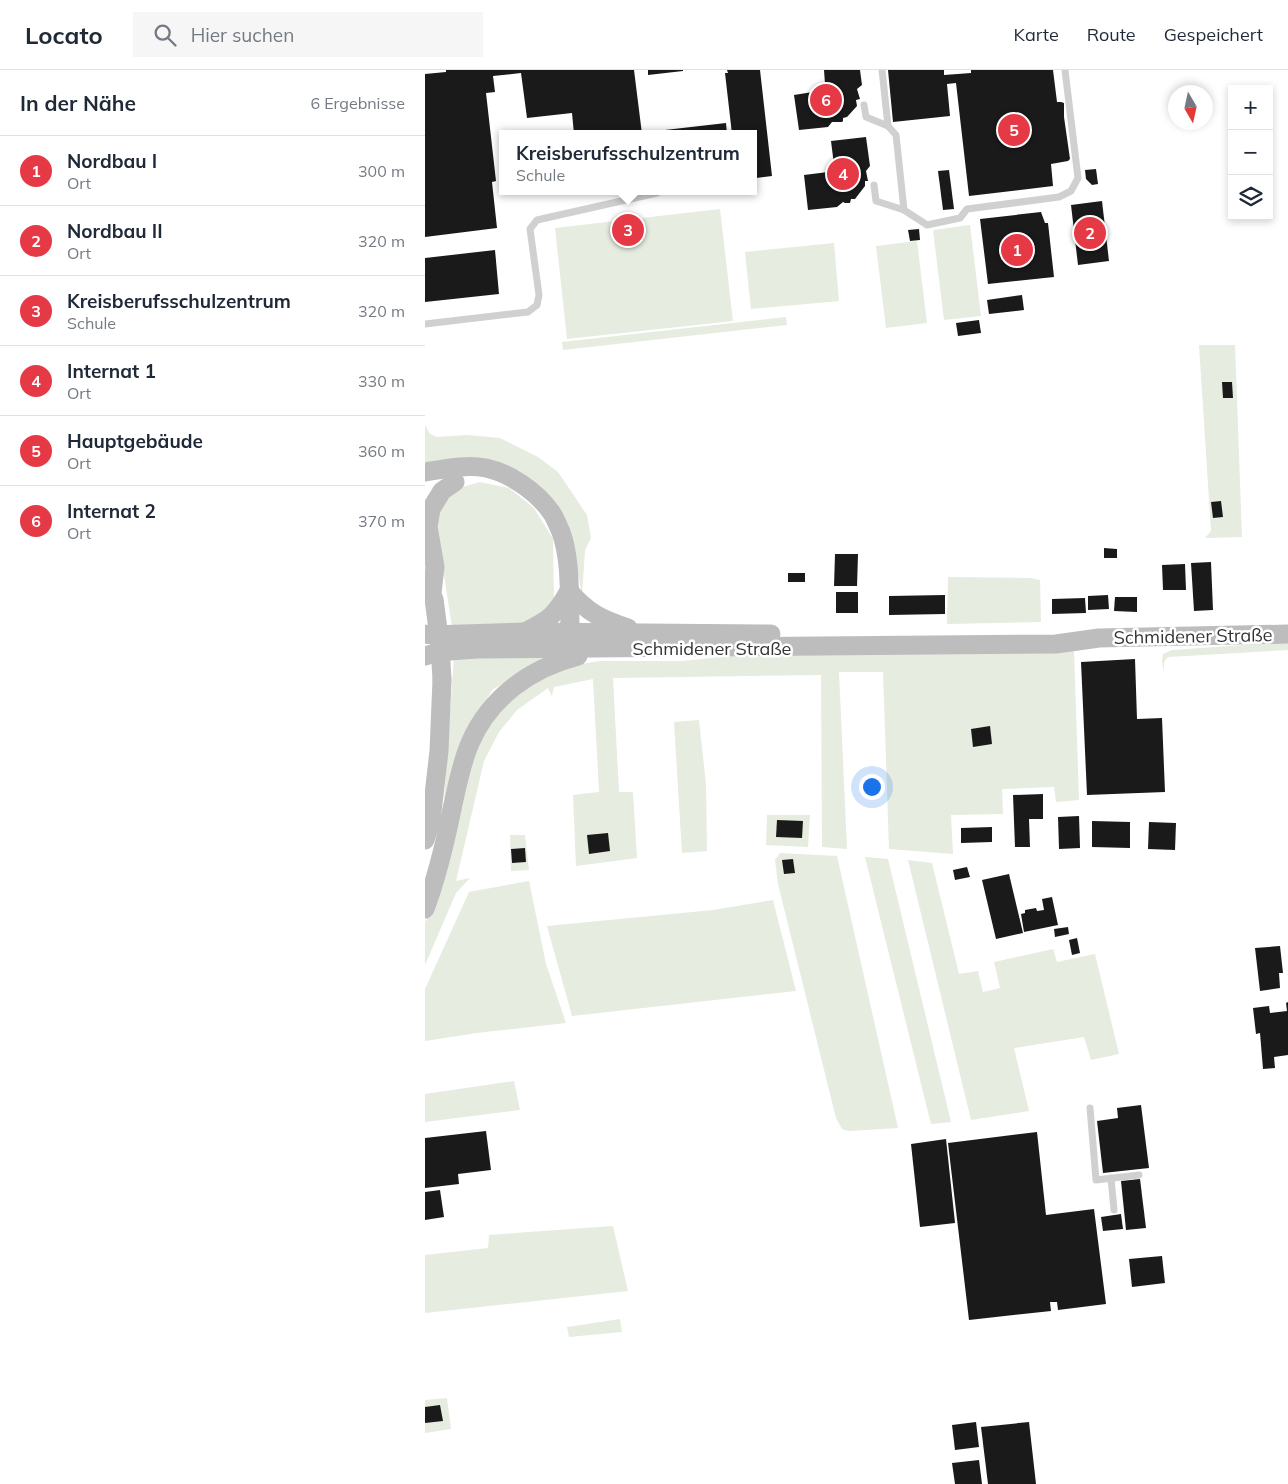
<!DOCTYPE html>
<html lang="de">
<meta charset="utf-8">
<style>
:root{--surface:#fff;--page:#f6f6f7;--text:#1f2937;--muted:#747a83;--line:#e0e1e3;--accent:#e63946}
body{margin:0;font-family:Mulish,sans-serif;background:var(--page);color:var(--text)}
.controls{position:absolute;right:15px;top:15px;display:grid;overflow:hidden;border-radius:0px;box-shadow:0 2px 8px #0003}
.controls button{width:45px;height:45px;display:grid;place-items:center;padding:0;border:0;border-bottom:1px solid var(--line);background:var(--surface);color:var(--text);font:25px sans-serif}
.compass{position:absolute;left:743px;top:15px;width:45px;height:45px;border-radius:50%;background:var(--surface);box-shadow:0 2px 8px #0003;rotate:171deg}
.you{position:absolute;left:446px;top:716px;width:18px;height:18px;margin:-12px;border:4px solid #fff;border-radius:50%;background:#1a73e8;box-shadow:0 0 0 8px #1a73e833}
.badge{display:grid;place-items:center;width:32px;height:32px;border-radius:50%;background:var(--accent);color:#fff;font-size:16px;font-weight:700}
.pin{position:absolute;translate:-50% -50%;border:2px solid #fff;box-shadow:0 1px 5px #0006}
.popup{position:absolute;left:74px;top:60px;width:258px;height:65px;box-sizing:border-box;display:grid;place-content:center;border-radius:0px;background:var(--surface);filter:drop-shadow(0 1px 4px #0005);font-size:16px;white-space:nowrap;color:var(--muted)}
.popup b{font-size:19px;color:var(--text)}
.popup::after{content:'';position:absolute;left:50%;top:100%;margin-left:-10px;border:10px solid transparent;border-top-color:var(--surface)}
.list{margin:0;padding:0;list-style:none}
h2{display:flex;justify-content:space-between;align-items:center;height:65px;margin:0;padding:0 20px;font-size:21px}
h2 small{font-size:16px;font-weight:400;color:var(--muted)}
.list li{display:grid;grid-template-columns:32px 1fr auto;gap:15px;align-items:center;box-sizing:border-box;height:70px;padding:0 20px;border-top:1px solid var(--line)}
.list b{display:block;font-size:19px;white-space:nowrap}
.list p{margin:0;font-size:16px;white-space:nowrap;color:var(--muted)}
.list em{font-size:16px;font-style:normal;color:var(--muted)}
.icon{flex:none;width:28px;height:28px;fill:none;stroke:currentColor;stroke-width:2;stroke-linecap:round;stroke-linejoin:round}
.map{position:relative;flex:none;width:863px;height:1414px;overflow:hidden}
header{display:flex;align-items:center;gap:30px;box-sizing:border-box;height:70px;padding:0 25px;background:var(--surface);border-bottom:1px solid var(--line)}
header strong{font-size:24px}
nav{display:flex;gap:28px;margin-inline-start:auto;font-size:18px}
.search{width:350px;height:45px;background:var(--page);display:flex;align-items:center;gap:12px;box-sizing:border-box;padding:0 18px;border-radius:0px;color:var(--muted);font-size:19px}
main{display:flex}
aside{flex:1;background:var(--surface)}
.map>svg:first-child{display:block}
</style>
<header>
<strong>Locato</strong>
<div class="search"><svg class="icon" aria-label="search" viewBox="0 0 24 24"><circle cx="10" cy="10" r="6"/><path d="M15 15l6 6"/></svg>Hier suchen</div>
<nav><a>Karte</a><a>Route</a><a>Gespeichert</a></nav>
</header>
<main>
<aside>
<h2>In der Nähe<small>6 Ergebnisse</small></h2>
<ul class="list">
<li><span class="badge">1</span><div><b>Nordbau I</b><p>Ort</p></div><em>300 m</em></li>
<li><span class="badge">2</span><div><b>Nordbau II</b><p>Ort</p></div><em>320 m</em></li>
<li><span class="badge">3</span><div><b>Kreisberufsschulzentrum</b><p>Schule</p></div><em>320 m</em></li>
<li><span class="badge">4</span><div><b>Internat 1</b><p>Ort</p></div><em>330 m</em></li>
<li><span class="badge">5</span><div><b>Hauptgebäude</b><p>Ort</p></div><em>360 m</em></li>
<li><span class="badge">6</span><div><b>Internat 2</b><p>Ort</p></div><em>370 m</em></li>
</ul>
</aside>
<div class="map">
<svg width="863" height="1414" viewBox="0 0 863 1414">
<rect width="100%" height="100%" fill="#fff"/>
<!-- green -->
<g fill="#e6ecdf">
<path d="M295,139L308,251L142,269L130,158Z"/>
<path d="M545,155L556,246L519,250L508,160Z"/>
<path d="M492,171L502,253L461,258L451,176Z"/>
<path d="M409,173L414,231L326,239L320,182Z"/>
<path d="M361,247L362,255L138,280L137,272Z"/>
<path d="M774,275H810L817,467L780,468L786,461Z"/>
<path d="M0,355L5,364L12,367L42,365L75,368L113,387L133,402L162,445L166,468L160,480L157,525L149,481L136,447L95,401L45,390L0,395Z"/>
<path d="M55,412L84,418L109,438L128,469L129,531L116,547L93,554L27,557L11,453L14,435L31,419Z"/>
<path d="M523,507L605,508L615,510L616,552L522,554Z"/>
<path d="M863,572V580L743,587L739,592V602L737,592L738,584L747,580Z"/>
<path d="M649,581L654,730L631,732L629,717L577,719L578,744L526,745L528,784L464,779L458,602H414L422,779L397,777L396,605L188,608L194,722H208L212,788L151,796L148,725L174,722L168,609L129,617L127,626L123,618L92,640L74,662L59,691L31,811L45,808L31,823L0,895V852L4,844L54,668L86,627L139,597L174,591H257L326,584Z"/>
<path d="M132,585L68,619L36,669L19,730L29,586Z"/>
<path d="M274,650L281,714L282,781L257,783L249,652Z"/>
<path d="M342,745H385L383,777L341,775Z"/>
<path d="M85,765H100L104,800L86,801Z"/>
<path d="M355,783L412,786L473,1058L424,1061L417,1059L411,1048L353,814L350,790Z"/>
<path d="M440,787L463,789L526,1052L506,1054Z"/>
<path d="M483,790L507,793L534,904L553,901L558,922L575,918L569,892L628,879L632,892L670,884L694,984L666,990L659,967L589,978L604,1041L546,1050Z"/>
<path d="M104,811L121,894L141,953L52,963L0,971V919L44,822Z"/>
<path d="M348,830L371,921L147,946L122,856L288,840Z"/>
<path d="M89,1011L95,1040L0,1052V1024Z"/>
<path d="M188,1156L203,1221L0,1243V1185L63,1178L64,1165Z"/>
<path d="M195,1249L197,1262L144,1267L142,1257Z"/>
<path d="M22,1328L26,1359L0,1363V1330Z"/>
</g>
<!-- building -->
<g fill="#1a1a1a">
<path d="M21,0H209L217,64H149L147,43L102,48L96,3L68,6L70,22L61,23L71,111L67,112L72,158L0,167V4L21,2Z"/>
<path d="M223,0H258V1L223,5Z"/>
<path d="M302,0H335L347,106L331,108L330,101H328V64H307L300,3H303Z"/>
<path d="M399,0H435L437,15L432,19L435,29L431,30L432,36L422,47L418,48V51L417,52H407L403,57L374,60L369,25L394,21L400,14Z"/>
<path d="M463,0H519V5L546,3V0H628L632,32H636L639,33V47L645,89L643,91L626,94L628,116L544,126L531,13L522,14L525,46L468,52Z"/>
<path d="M301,53L302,64H241L240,60Z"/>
<path d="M441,67L445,96L441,101L443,111H440V116L430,129H426L425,133H420L418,132L412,137L383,140L379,105L403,102L409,95L406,71Z"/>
<path d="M671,99L673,114L667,115L661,109L660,100Z"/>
<path d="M524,100L529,139L518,140L513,101Z"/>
<path d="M677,131L684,191L653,195L646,135Z"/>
<path d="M616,142L620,153H623L629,207L563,214L555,149Z"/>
<path d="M494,159L495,170L485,171L483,160Z"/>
<path d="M70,180L74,224L0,232V188Z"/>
<path d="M597,225L599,240L564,244L562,230Z"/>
<path d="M554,250L556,263L533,266L531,253Z"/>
<path d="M797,312H807L808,328H798Z"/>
<path d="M796,431L798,447L788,448L786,432Z"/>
<path d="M679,478L692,479V488H679Z"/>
<path d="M410,484H433L432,516H409Z"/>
<path d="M786,492L788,540L769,541L766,493Z"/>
<path d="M760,494L761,520H738L737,495Z"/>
<rect x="363" y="503" width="17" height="9"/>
<rect x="411" y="522" width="22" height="21"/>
<path d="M520,525V544L464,545V526Z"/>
<path d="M683,525L684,539L663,540V526Z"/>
<path d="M690,527H712V542L689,541Z"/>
<path d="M660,528L661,543L627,544V529Z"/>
<path d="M710,589L712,649L737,648L740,722L662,725L656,592Z"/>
<path d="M565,656L567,674L548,677L546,659Z"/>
<path d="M618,724V749H604L605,777H590L588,725Z"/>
<path d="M654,746L655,778L634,779L633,747Z"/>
<path d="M352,750L378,751L377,768L351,767Z"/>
<path d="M667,751L705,752V778L667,777Z"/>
<path d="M724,752L751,753L750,780L723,779Z"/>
<path d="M567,757V772L536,773V758Z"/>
<path d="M183,763L185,781L164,784L162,765Z"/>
<path d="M100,778L101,792L87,793L86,779Z"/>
<path d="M368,789L370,803L359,804L357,790Z"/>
<path d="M542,797L545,807L530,810L528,800Z"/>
<path d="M584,804L598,863L571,869L557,810Z"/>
<path d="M627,827L633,855L599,862L596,844L600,843V840L611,838L612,841L619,840L617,829Z"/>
<path d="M643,857L644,864L630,867L629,859Z"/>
<path d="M652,868L655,883L647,885L644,870Z"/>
<path d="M855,876L858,903H854L855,918L835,921L830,878Z"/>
<path d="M863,932V985L849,987L850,998L838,999L835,963L831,964L828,938L844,936L845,943L862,941L861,933Z"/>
<path d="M716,1035L724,1098L678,1103L672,1051L693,1048L692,1038Z"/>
<path d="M61,1061L66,1100L33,1104L34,1114L0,1118V1068Z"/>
<path d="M612,1062L621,1145L669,1139L681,1234L633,1240L632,1232H625L626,1241L544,1250L523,1073Z"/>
<path d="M521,1069L530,1153L495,1157L486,1074Z"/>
<path d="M715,1109L721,1158L701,1160L696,1111Z"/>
<path d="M15,1120L19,1147L0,1150V1122Z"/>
<path d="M696,1144L698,1159L678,1161L676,1147Z"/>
<path d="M737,1186L740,1213L707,1217L704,1189Z"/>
<path d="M15,1335L18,1351L0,1353V1337Z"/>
<path d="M551,1352L554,1377L530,1380L527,1355Z"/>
<path d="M604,1352L611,1414H563L556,1357Z"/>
<path d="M554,1390L557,1414H530L527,1393Z"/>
</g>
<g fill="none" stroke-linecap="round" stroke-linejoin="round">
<!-- lane -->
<g stroke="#d0d0d0" stroke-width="7">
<path d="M457,0L463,56L471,65L479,140L502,155L535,148L542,139L634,127L646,121L653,108L640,0"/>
<path d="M439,35L441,47L463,56"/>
<path d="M449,115L451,131L479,140"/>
<path d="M0,254L103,242L112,235L114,225L105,159L112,150L232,123"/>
<path d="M665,1038L671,1110L714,1105"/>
<path d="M686,1108L689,1140"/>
</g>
<!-- secondary -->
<g stroke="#bdbdbd" stroke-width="19">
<path d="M0,402C19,399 42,394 61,398C85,403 112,422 126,442C130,447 133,456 136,462C146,490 144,524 145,553L141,563L134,571"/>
<path d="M144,521C163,543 176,549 203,558"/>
<path d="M7,523L10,497L3,457L6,439L17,421L30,412"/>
<path d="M100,562C125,549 130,546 144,521"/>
<path d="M0,564L6,565L99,562L346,564"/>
<path d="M0,586C17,580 36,580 53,579L631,574L674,568L863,564"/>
<path d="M0,770L6,751L14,681L17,610"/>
<path d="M0,839C12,807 20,773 27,739C32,717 36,694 45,673C65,627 106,598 153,586"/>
</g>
<!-- secondary-bridge -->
<path stroke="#bdbdbd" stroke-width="19" d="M9,529L15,575L17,610"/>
</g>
<g text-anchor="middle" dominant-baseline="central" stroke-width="5" stroke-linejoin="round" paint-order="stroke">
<!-- street labels -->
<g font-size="18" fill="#333" stroke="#fff">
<text transform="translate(768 566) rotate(-1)">Schmidener Straße</text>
<text x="287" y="578">Schmidener Straße</text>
</g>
</g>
</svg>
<div class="controls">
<button>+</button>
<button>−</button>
<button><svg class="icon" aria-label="layers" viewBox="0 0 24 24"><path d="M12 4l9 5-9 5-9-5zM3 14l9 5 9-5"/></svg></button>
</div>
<svg class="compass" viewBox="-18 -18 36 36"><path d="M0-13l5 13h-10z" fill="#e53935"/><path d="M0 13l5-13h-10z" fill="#747a83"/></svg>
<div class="you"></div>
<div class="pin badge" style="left:592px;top:180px">1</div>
<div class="pin badge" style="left:665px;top:163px">2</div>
<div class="pin badge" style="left:203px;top:160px">3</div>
<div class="popup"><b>Kreisberufsschulzentrum</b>Schule</div>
<div class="pin badge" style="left:418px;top:104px">4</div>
<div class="pin badge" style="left:589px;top:60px">5</div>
<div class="pin badge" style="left:401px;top:30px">6</div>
</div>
</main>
